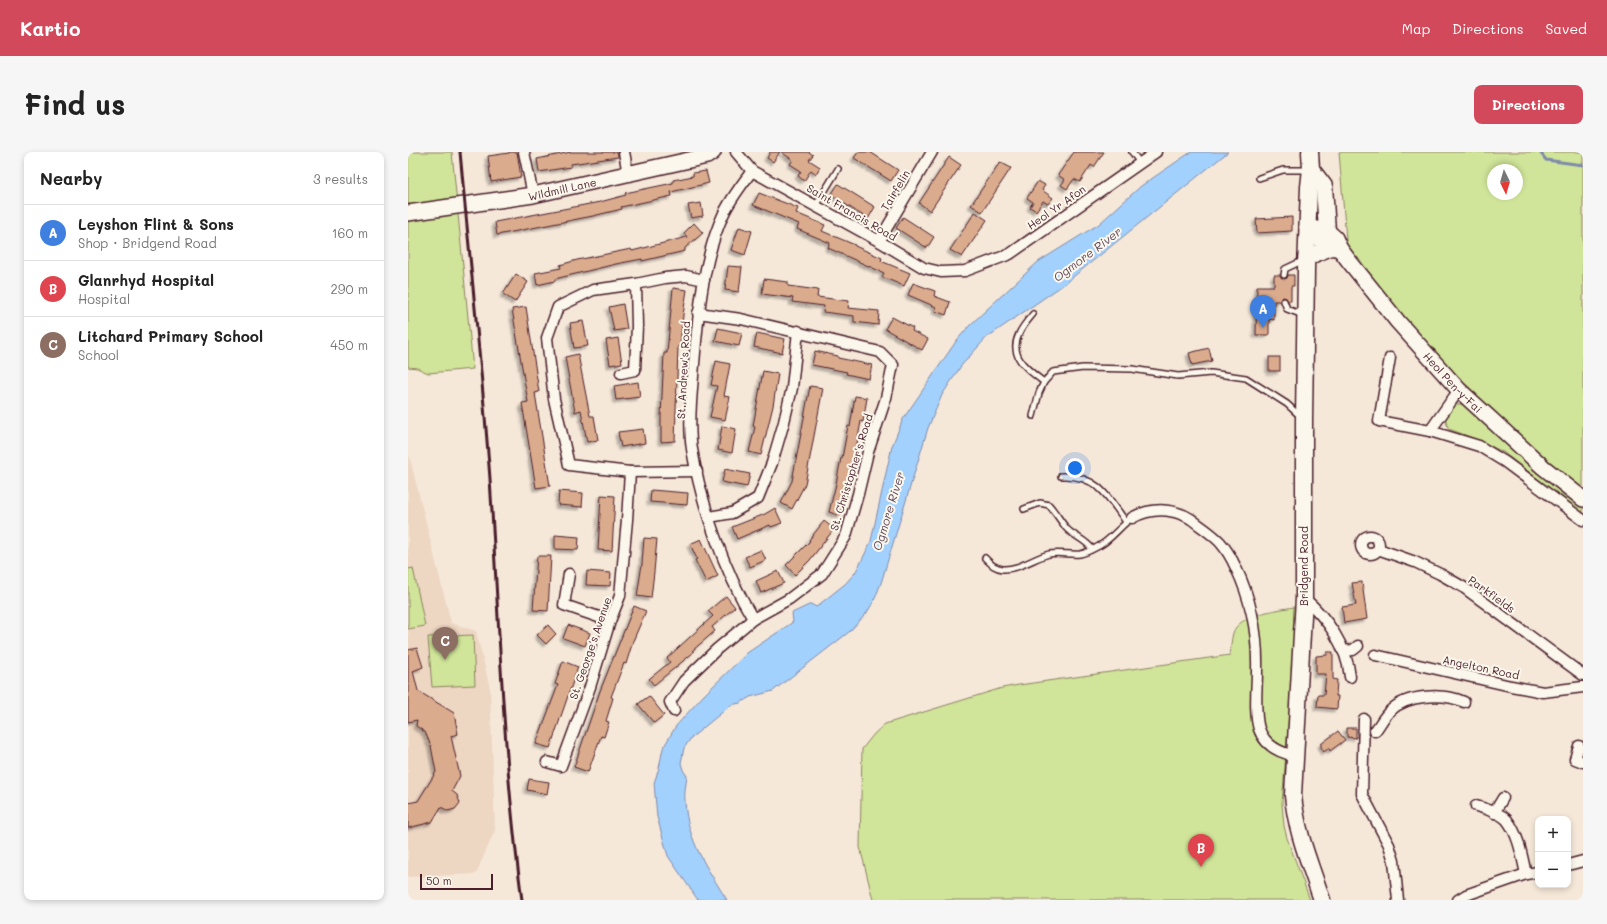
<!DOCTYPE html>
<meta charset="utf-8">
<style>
:root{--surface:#fff;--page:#f6f6f6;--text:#222;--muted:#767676;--line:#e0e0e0;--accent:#d1495b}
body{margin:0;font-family:Mali,sans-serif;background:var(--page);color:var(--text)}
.controls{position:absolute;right:12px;bottom:12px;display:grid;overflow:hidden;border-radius:8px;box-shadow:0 2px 6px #0003}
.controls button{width:36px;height:36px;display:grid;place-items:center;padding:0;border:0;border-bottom:1px solid var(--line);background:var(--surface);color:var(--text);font:20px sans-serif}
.compass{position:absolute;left:1079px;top:12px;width:36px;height:36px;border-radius:50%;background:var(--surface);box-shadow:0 2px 6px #0003;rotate:175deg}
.scale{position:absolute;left:12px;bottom:10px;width:73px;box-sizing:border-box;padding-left:4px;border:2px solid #4a1f2b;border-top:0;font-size:11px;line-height:14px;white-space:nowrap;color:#4a1f2b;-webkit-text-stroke:3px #fbf7ec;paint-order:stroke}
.you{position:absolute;left:667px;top:316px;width:14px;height:14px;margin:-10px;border:3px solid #fff;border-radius:50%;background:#1a73e8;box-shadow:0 0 0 6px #1a73e833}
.badge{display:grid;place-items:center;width:26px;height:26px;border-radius:50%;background:var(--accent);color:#fff;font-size:13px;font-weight:700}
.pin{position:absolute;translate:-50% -33px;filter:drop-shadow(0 1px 2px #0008)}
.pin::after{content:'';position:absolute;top:21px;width:14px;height:12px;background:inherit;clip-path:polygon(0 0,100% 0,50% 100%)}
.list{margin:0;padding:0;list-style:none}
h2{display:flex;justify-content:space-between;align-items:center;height:52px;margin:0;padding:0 16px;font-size:17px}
h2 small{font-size:13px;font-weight:400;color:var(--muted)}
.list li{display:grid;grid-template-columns:26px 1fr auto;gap:12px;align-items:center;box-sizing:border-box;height:56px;padding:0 16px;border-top:1px solid var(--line)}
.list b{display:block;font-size:15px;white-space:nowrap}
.list p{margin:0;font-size:13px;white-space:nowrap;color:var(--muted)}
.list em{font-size:13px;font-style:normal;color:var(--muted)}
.map{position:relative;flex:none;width:1175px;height:748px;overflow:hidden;border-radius:8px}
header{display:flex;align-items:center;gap:24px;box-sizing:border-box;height:56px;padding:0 20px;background:var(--accent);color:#fff}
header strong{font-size:19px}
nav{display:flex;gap:22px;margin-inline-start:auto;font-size:14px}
.intro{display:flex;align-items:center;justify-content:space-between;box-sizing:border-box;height:96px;padding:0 24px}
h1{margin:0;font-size:28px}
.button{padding:10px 18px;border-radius:8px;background:var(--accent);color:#fff;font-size:14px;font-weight:700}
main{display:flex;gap:24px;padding:0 24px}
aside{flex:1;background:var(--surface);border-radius:8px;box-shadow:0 2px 6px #0003}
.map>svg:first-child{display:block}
</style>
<header>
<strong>Kartio</strong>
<nav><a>Map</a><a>Directions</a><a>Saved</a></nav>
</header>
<div class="intro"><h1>Find us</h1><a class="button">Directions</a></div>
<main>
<aside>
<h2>Nearby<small>3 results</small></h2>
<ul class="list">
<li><span class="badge" style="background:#3f7fe0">A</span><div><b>Leyshon Flint &amp; Sons</b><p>Shop · Bridgend Road</p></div><em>160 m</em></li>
<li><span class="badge" style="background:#e0444e">B</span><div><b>Glanrhyd Hospital</b><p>Hospital</p></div><em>290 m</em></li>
<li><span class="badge" style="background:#8d6e63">C</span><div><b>Litchard Primary School</b><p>School</p></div><em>450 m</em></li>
</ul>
</aside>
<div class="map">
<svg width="1175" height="748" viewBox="0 0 1175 748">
<defs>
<filter id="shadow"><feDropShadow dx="-3" dy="3" stdDeviation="1" flood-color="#0004"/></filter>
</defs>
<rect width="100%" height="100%" fill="#f5e8d9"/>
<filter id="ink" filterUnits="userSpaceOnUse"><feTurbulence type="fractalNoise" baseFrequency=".025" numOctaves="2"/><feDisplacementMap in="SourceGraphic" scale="8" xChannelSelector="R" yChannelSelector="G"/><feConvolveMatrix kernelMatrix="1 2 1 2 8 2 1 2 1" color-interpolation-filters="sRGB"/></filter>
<g filter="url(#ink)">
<!-- built -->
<path fill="#edd6c2" d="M1,303L43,471L68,479L82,536L87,678L68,722L0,725V304Z"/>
<!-- green -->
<g fill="#d0e599" stroke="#8d8262" fill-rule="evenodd">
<path d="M0,0H44L65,217L20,221L9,216L0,215Z"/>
<path d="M931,0H1175V339L1152,321L1082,260L1024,199L939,100ZM1085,18H1109V42H1085Z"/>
<path d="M1048,252H1058L1175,352V362L1095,300L1070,288L1041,277L1039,273L1037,265L1044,254Z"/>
<path d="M5,416L17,474L0,477V417Z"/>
<path d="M886,455L887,487L874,652L876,674L879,686L902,748H465L452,695L454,597L466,582L477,572L594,536L611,533L822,503C823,496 823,488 825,481C831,462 869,458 886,455Z"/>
<path d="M65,483L67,533L24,535L20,485Z"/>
</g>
<!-- water -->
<path fill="#a3d1fe" stroke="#7f8aaa" d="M783,0H820L655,133L578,186L553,214L534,243L520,276L473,431L466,449L458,462L441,480L365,539L342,545L332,551L323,553L283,586L276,596L273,611L275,618L279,624C278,632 276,641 277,649C279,688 299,716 319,748H290L260,704L249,665L246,631L251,616L255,596L268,574L295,544L339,501L385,470L384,461L403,452L408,455L437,432L447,421L454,408L463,389L484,294L495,267L549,188L562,173L630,110L691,72L733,34Z"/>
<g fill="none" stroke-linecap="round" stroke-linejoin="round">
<!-- stream -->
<path stroke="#7f8aaa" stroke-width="3" d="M1132,0L1138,8L1175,13"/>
</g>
<!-- building -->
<g fill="#dbab8d" stroke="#4a1f2b" filter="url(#shadow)">
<path d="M101,0H109L113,25L83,30L80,4L101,1Z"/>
<path d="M163,0H210V5L163,12V15L131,20L129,7Z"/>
<path d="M362,0H372L365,10L359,6Z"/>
<path d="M373,0H401L405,3L401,8L412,15L408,22L403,18L396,29L390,24L393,19L382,12L385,8Z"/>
<path d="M450,0H462L490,18L483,29L446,6Z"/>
<path d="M666,0H696L686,15L683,13L672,30L666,27L659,37L653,33L657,28L650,23Z"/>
<path d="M541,5L553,13L522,59L511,51Z"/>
<path d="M592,10L603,16L574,60L563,53Z"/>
<path d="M298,19L301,31L263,40L264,44L213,55L214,57L185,64L89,83L87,70L192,50L218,43L217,41L265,31V28L285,24V21Z"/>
<path d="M630,29L637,33L634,38L645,46L640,52L635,49L628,59L622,55L625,50L619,46Z"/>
<path d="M430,32L467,55L460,67L423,43Z"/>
<path d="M351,41L390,56L388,61L417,73L414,79L447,93V94L474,106L473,109L502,121L496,134L474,125L476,121L420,96L422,91L389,77L391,72L345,53Z"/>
<path d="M293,51L295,64L283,66L280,53Z"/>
<path d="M567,60L579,68L554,105L542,98Z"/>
<path d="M495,65L526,85L519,96L488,76Z"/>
<path d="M884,65V79L849,81L848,67Z"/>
<path d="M286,71L295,81L277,96V99L234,109V107L208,112L147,127V129L129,133L127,121L153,116L152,113L169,108L223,97L224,99L279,85L276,81Z"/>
<path d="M331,75L344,79L337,103L323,98Z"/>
<path d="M320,114L334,115L331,140L317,138Z"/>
<path d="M108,122L120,130L107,150L95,142Z"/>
<path d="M866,123H872L876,127L879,126L880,123H886V134H883V149H880L876,145L873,146L872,149H866V168L861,167V183H848L849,134H866Z"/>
<path d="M356,127L380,130V134L410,138L409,145L441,149L440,156L471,159L470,173L446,170V164L415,160L416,154L384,150L385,146L354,142Z"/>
<path d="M505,131L527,139L526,144L542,150L538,163L527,159L528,155L500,143Z"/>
<path d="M265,136L279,138L275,163L272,194H270L267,289L253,290V264L256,201H259Z"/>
<path d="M215,152L219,177L206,179L201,155Z"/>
<path d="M118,155L131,240L127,241L142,334L128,336L114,251L120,250L104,157Z"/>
<path d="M484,165L505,176L504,179L520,187L514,198L477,177Z"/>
<path d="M175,169L180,194L166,196L162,171Z"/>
<path d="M310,176L334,181L331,194L307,189Z"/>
<path d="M349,181L377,187L374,201L346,195Z"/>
<path d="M210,186L214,211L202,213L198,188Z"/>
<path d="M801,196L804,209L784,213L781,201Z"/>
<path d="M407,199L430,204V206L464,213L461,227L438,222L439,220L404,213Z"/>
<path d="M170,202L182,264H186L190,288L179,290L173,258L167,260L157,205Z"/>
<rect x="861" y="205" width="11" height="14"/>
<path d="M308,209L322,212L316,244L322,245L317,268L302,265L309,234L303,233Z"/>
<path d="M355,219L370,222L365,254L353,303L341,300L347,275L345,274Z"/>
<path d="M230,230L232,245L208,248L206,234Z"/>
<path d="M402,234L415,236L397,332L384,357L373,351L384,329Z"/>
<path d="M447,244L459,246L455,270L453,269L442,332L432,364L421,360L428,332L433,306H434L440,274L442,275Z"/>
<path d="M314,274L328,277L324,301L310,298Z"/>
<path d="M235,277L237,291L213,295L210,280Z"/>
<path d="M317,317L342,322L339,335L314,330Z"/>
<path d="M243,338L280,341L279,353L242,350Z"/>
<path d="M151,339L175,341L174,355L150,353Z"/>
<path d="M193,343L207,344L204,399L190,398Z"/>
<path d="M367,356L374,371L363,375L362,373L329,387L324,375L357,362Z"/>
<path d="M416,369L426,377L402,408L387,423L378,413L402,389L401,388Z"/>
<path d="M147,383L171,385L170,398L147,397Z"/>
<path d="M236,386L249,387L246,420L243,446L229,444L234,412Z"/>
<path d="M293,387L310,424L298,430L287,408L289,407L282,392Z"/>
<path d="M353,398L358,408L342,415L337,405Z"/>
<path d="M129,404H143L140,459L125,458Z"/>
<path d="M179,419L203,421L202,434L178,433Z"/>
<path d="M370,419L376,431L353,441L348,429Z"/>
<path d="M954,430L959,467L936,471L934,455L948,453L944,431Z"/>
<path d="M318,444L327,455L304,475L307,479L284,499L286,500L246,533L241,527L262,510L259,506L305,464L300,459Z"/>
<path d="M226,454L238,459L225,489L218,512L216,511L203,545L205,546L198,569L201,570L196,585L193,584L180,620L166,615L192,539Z"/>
<path d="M140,473L148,482L138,492L129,483Z"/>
<path d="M160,473L182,481L177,494L155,486Z"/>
<path d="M9,496L15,515L5,519L10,539L46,561L50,582L43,584L52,624L44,639L49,643L52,651L47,657L40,659L33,655L24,670L0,676V651L10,649L28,620L23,594L17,580L8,574L9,568L0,570V498Z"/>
<path d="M919,500H925V527L929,528L928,544H930L929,557L909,555L910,543H916L918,522H908V504L919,503Z"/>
<path d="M155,509L170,515L142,596L128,592L150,533L147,532Z"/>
<path d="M241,544L256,563L246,571L230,552Z"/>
<path d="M939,576H948V586L939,585Z"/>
<path d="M930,579L937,588L922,599L921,596L916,600L913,595V592Z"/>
<path d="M121,627L141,630L139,642L119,638Z"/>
</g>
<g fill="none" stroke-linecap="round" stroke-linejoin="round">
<!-- lane casing -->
<g stroke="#4a1f2b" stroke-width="8">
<g id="lane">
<path d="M724,0L732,11"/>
<path d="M851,26L875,18H900"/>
<path d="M408,53L430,17"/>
<path d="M876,123L877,117L896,108"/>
<path d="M876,149L879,157L895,163"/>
<path d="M625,162C620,168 614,175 611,182C600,205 620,218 636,230"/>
<path d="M625,264L631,241L636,230L645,220L675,216L724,217L770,224L803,221L838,226L879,252L893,265"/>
<path d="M653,324C688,322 700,344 718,370"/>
<path d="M616,357L632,351L641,353C648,361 653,370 659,377C667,385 678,388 684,397"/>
<path d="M577,406C583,412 586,416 595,417C610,418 626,406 641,402C651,400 662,403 672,402C679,401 685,397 691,394C704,387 712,374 724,366"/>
</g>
</g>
<!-- street casing -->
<g stroke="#4a1f2b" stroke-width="13">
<g id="street">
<path d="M116,0L125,43"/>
<path d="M216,0L220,22"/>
<path d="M328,0L344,19L471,89L516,116L533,120L557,119L602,102L748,0"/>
<path d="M344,19C334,32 323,47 316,61C295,105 290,164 286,212C284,238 280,272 284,297C293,352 316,419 345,467"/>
<path d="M471,89L524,0"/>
<path d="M982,206L971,269L1022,279"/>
<path d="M213,221L227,218L229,174L228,132"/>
<path d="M1051,238L1022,279L1071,294L1097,310L1175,368"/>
<path d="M289,319L222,320L161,313L146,247L139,186L150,155L185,138L228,132L257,126L278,124L296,128"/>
<path d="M301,365L324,361L350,346L364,311L376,270L384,236L390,179"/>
<path d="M724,366C746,354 772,356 791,373C798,378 806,384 812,390C819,398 824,407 828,416C844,449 850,483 849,519C849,536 846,561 851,577C857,594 872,601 888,604"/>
<circle cx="962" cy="393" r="9"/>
<path d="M970,397L1007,410L1032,422L1055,435L1175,523"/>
<path d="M161,422L156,453L202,469"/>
<path d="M896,446C919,466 939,494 942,525"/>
<path d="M935,499L945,498L950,494"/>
<path d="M967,503L1103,534L1135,540L1175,535"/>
<path d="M266,559L262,550L276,529L309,497L345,467L381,447L414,422L438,384L450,342L460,300L478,246L485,213L472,200L333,167L290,161"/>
<path d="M956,567L954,642L981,693L986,709L990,748"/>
<path d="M967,579C972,573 976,564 982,559C999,542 1036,541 1056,550"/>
<path d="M1171,594L1167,607L1175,610"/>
<path d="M139,610L153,614L182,535L202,469L212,444L219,368L222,320"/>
<path d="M1068,654C1076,656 1094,662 1099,668C1111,683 1114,705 1118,722"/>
<path d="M1086,661L1095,646"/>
<path d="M1160,713L1175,709"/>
<path d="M1050,748L1058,743L1118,722L1130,720"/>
</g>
</g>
<!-- secondary casing -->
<g stroke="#4a1f2b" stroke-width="18">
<g id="secondary">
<path id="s1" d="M0,61L125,43L299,4L305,0"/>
<path id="s2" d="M899,75L919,79L927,86L932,97L941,109L990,170L1051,238L1135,315L1175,347"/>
<path d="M899,75C909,86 917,94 932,97"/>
<path d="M898,106L924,95"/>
</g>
</g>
<!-- primary casing -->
<g stroke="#4a1f2b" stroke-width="19">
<g id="primary">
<path d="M902,0L903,17L901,35L898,117L896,268V446L885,643C888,680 903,714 914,748"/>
<path d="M903,17L916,34L919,79"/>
</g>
</g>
<!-- lane -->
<use href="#lane" stroke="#fbf7ec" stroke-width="5"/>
<!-- street -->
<use href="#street" stroke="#fbf7ec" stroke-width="10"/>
<!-- secondary -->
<use href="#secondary" stroke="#fbf7ec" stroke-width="15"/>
<!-- primary -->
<use href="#primary" stroke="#fbf7ec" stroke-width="16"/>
<!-- rail -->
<path stroke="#4a1f2b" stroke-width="3" d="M52,0C62,109 74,218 82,327C91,467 95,608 114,748"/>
</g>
</g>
<g text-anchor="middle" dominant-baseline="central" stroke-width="4" stroke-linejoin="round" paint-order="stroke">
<!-- street labels -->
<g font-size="11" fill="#4a1f2b" stroke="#fbf7ec">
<text stroke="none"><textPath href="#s1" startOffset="156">Wildmill Lane</textPath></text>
<text transform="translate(487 38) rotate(-59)">Tairfelin</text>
<text transform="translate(648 55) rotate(-35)">Heol Yr Afon</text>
<text transform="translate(444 60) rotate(30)">Saint Francis Road</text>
<text transform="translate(275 218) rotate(-87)">St. Andrew's Road</text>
<text stroke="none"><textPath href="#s2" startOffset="218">Heol Pen-y-Fai</textPath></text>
<text transform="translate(443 320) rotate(-73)">St. Christopher's Road</text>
<text transform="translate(895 414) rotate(-90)">Bridgend Road</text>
<text transform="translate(1084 442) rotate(36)">Parkfields</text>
<text transform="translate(182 496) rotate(-71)">St. George's Avenue</text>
<text transform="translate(1073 515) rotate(12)">Angelton Road</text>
</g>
<!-- water labels -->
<g font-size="12" font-style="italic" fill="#604c60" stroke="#fbf7ec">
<text transform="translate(679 102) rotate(-37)">Ogmore River</text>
<text transform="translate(480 359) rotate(-73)">Ogmore River</text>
</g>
</g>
</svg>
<div class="controls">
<button>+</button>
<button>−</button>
</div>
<svg class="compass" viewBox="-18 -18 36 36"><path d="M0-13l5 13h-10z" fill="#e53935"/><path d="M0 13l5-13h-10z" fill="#767676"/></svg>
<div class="scale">50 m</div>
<div class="you"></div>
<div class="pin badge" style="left:855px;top:176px;background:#3f7fe0">A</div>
<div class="pin badge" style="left:793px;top:715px;background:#e0444e">B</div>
<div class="pin badge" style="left:37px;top:508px;background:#8d6e63">C</div>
</div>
</main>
